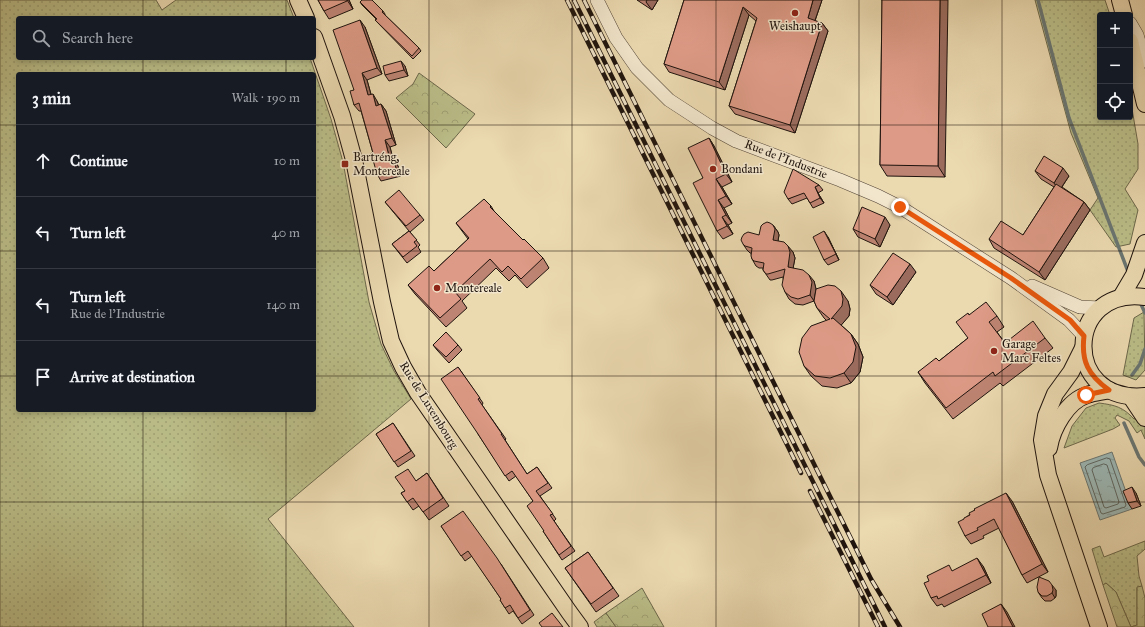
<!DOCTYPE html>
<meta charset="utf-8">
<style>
:root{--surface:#171b24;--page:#20242c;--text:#f1f3f6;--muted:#9ea1a6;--line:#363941}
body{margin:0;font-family:"IM FELL Great Primer",serif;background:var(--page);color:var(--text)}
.controls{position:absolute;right:12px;top:12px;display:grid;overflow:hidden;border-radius:4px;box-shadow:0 2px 6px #0003}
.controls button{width:36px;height:36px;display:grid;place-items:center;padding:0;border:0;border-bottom:1px solid var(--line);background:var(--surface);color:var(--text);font:20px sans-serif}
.stop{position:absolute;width:12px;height:12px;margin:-9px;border:3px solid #ea580c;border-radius:50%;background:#fff}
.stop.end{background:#ea580c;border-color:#fff;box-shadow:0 1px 4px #0008}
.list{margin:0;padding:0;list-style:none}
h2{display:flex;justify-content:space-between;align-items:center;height:52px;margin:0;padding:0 16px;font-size:17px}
h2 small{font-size:13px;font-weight:400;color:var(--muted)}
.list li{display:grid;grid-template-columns:26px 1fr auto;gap:12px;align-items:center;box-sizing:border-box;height:72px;padding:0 16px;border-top:1px solid var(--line)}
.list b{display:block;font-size:15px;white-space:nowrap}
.list p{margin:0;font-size:13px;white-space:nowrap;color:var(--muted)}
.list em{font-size:13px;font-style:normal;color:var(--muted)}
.icon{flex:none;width:22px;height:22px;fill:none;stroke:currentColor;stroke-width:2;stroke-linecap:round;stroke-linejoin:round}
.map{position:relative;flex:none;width:1145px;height:627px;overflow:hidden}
.search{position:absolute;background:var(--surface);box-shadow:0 2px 6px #0003;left:16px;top:16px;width:300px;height:44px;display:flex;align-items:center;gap:10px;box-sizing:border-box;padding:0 14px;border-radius:4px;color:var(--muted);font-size:15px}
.panel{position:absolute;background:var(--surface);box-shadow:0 2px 6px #0003;left:16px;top:72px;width:300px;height:340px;border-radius:4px}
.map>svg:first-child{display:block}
</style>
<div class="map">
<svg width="1145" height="627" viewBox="0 0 1145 627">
<defs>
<pattern id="grass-dots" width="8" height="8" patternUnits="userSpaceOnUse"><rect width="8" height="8" fill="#bbbe89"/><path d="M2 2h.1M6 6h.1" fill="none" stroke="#a0a275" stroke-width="1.8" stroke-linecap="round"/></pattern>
<pattern id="forest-crowns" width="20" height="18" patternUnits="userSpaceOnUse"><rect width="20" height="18" fill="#bbbe89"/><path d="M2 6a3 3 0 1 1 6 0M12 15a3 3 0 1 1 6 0" fill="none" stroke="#a0a275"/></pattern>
<pattern id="water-ripples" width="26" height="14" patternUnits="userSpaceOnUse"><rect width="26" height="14" fill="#9cb8b6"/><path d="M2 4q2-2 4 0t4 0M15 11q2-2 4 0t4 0" fill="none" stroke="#869d9b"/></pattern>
</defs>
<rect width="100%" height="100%" fill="#ebd9b0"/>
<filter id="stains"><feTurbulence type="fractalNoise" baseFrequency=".005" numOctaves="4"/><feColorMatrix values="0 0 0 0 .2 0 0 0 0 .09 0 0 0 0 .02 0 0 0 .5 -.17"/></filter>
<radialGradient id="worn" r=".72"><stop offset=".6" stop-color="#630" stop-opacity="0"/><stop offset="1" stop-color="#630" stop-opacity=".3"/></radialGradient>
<!-- grass -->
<g fill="url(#grass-dots)" stroke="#6c684b" fill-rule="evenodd">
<path d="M0,0H156L162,10L176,0H287L294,18H18V58H310L331,119L343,162L369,302L381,344L394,371L411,399L268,519L354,627H0ZM18,74H314V410H18Z"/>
<path d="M1035,0H1105L1110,15H1100V117H1130V97L1138,144V169L1125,189L1138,210L1130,244L1116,247L1090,210L1098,198L1071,133Z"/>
<path d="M1144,312L1145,370L1136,380L1123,375L1134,318Z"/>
<path d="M1099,403C1115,405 1123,407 1134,419L1139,418L1145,427V439L1141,430L1137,433L1129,421L1117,415L1115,418L1120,425L1113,429L1064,448L1072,426L1086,408Z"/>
<path d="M1145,541V549L1137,556L1139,576L1142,586L1137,588V625L1131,627L1116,592L1106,583L1103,585L1092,549L1100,546L1104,557Z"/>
<path d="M606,613L616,627H597L594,622Z"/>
</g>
<!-- forest -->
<g fill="url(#forest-crowns)" stroke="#6c684b">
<path d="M419,73L475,114L446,148L396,98L413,84Z"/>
<path d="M1106,583L1116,592L1131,627L1137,625V587L1142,586L1145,598V627H1117L1103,585Z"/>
<path d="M642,588L664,627H616L606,613Z"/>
</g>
<!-- water -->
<path fill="url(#water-ripples)" stroke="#6a7672" d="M1112,452L1132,509L1100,520L1080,463Z"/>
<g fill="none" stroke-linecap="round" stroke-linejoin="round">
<!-- shore -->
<g stroke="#5d6662" stroke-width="1">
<path d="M1107,458L1110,459L1126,505L1125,507L1103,514L1101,513L1085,467L1087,465Z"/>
<path d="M1104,464L1107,465L1119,502L1118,504L1106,508L1104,507L1092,470L1093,468Z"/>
</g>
<!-- stream -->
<g stroke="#6a7672" stroke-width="3.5">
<path d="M1038,0L1069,118L1129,274"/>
<path d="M1140,302L1145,313"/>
<path d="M1132,375L1140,364L1145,349"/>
<path d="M1124,423L1139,457L1145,465"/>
</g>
<!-- minor casing -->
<g stroke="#514436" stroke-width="14">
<g id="minor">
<path d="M597,0L616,38L637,68L669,100L712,128L736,141L840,180L878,196L900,207L1011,278L1069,320L1084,336"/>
<path d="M1130,23L1137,35L1145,61"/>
<path d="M1032,286L1080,307L1100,308"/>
</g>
</g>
<!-- major casing -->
<g stroke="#1e130d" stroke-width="18">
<g id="major">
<path d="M298,0L306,18"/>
<path d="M1120,0L1124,15"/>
<path d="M314,37L342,116L354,160L382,302L391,341L403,367L418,393L569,612L580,627"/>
<path d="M1130,41L1145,104"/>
<path d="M1121,297L1134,275L1145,243"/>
<path d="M1145,297C1065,286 1061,404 1145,396"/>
<path d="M1083,348L1071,372L1055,394L1046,416L1042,440L1048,475L1099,627"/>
<path d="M1131,397L1145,418"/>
<path d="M1049,448C1052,429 1067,401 1087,395C1094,392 1102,392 1109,390"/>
</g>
</g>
<!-- minor -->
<use href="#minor" stroke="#f2e6cc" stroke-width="13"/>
<!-- major -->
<use href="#major" stroke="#ebd9b0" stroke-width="16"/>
<!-- rail casing -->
<g stroke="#1e130d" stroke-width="4.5">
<g id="rail">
<path d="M567,0L801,473"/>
<path d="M574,0L885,627"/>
<path d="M584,0L871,579L900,627"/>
<path d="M810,491L878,627"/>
</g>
</g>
<!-- rail -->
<use href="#rail" stroke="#f2e6cc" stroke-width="3" stroke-dasharray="9" stroke-linecap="butt"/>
</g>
<!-- wall -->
<g fill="#be8473" stroke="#1e130d">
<path d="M318,0H349L353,9L329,19L324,11Z"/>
<path d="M637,0H658L652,10Z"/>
<path d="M684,0H822L815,21L822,23L828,31L795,133L735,114L729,106L756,21L749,15L725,90L669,72L664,64Z"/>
<path d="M882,0L945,177L887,176L880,165Z"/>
<path d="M360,2L383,11L385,14V15L419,48L421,51L413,59L377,22L375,20L376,19L362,5Z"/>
<path d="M365,27L382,74L367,80L371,94L377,101L379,105L381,104L386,111L396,145L390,147L393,159L398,166L401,176L381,181L377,174L373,153L361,111H359L354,105V90Z"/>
<path d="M405,66L408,76L389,81L385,75Z"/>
<path d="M709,138L714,146L732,182L722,187L732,204L724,208L732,223L728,225L733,234L723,239L717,231L703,178Z"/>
<path d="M1035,171L1069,176L1062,187L1084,202L1090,210L1045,280L994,248L989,239L1023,235L1054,187L1041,179Z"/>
<path d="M819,185L823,190L818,193L824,203L813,208L807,198L792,204L788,199Z"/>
<path d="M385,202L420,215L424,220L410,232L420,245L418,247L421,252L407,263L392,244L409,231Z"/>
<path d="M491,206L494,211L523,240L543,258L549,268L527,288L515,275L509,281L496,268L462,301L467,308L446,327L415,294L408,285L434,271L468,239L456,223Z"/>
<path d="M773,225L778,232L779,235L778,241L793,252L795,258L793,268L814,281L816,289L848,301L850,309L849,316L841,325L851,334L858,344L863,357L860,372L851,383L837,388L822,386L811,376L804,366L827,321L824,318L817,308L814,301L803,305L795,304L789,299L785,292L783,277L772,280H770L763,270V268H759L756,266L752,259L751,253H750L747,250L743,244L759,235Z"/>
<path d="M890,225L880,247L858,237L853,229Z"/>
<path d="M828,237L839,260L828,265L824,260Z"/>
<path d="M916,272L893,305L876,294L870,285Z"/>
<path d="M969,315L997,316L1004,327L997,332L1005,343L1045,338L1053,348L1003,386L1000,383L953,419L925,383L918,372L939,361L968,338Z"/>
<path d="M433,345H458L462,350L449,363L437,350Z"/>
<path d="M458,367L483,403L482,405L506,439L505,440L527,474L537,467L552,488L540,496L556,519L554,521L575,551L562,560L543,531H544L533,501L516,476L509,481L478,434Z"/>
<path d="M393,423L415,456L398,467L376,434Z"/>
<path d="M427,473L449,506L429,520L419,506L413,510L401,493L405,491L416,481Z"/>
<path d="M1136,493L1141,506L1132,509L1128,503Z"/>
<path d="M1012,501L1048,572L1027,583L1022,575L999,528L983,536L984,538L971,544L965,536L964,519L975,510Z"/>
<path d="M441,526L501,564L534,615L522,624L513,611L509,614L500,600L501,599L472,556L465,561Z"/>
<path d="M588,552L619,596L596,612L565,568Z"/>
<path d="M983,566L991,583L944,607L942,604L937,606L931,598L953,571Z"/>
<path d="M1056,590V596L1055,598L1051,601H1045L1042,598L1038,592Z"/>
</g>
<!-- shaded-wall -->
<g fill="#9b6c5e" stroke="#1e130d">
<path d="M347,0H349L353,9Z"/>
<path d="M647,0H658L652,10L646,2Z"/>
<path d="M813,0H822L813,26L808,18Z"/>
<path d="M940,0H948L945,177L938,166Z"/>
<path d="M743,7L749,15L725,90L719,82Z"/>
<path d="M360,20L365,27L382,74L377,68Z"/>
<path d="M822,23L828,31L795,133L790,125Z"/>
<path d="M401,61L405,66L408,76L404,70Z"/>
<path d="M362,73L367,80L373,102L368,95Z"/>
<path d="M373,94L377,101L381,112L376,106Z"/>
<path d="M381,104L386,111L396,145L392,138Z"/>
<path d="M709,138L714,146L732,182L726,174Z"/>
<path d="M385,140L390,147L395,167L390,160Z"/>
<path d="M394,159L398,166L401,176L396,169Z"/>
<path d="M1063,168L1069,176L1059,191L1054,183Z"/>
<path d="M716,179L722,187L732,204L726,196Z"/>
<path d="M815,187L818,193L824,203L820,198Z"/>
<path d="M718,200L724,208L732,223L726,215Z"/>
<path d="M1084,202L1090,210L1045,280L1039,272Z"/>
<path d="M722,217L728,225L733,234L727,226Z"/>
<path d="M885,217L890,225L880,247L875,239Z"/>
<path d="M773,225L778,232L779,235L777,246L773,240Z"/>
<path d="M824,231L828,237L839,260L836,254Z"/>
<path d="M788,246L793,252L795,258L792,274L788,267Z"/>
<path d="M910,264L916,272L893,305L887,297Z"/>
<path d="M809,275L814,281L816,289L814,301L810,295Z"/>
<path d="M841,291L848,301L850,309L849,316L838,329L831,319Z"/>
<path d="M851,334L858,344L863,357L860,372L851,383L844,373Z"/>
<path d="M1132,487L1136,493L1141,506L1137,501Z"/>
<path d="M1006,493L1012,501L1048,572L1042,564Z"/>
<path d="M977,558L983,566L991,583L986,575Z"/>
<path d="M1052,585L1056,590V596L1055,598L1052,593Z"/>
<path d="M1001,604L1007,612L1015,627H1013Z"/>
</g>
<!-- building -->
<g fill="#dd9a86" stroke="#1e130d">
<path d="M318,0H347V1L324,11Z"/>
<path d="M362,0H372L383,11L382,12L419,48L412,56L375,20L377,19L360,2Z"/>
<path d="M684,0H813L808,18L822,23L790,125L729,106L757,18L743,7L719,82L664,64Z"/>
<path d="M882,0H940L938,166L880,165Z"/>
<path d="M360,20L377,68L362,73L368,95L373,94L376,106L381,104L392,138L385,140L390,160L394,159L396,169L377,174L371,153H373L359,103L354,105L350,91L354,90L333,30Z"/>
<path d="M401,61L404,70L385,75L383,66Z"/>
<path d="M709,138L726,174L716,179L726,196L718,200L726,215L722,217L727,226L717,231L693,183L703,178L688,148Z"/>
<path d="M1044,156L1063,168L1054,183L1035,171Z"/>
<path d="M793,169L819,185L815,187L820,198L810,203L804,193L788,199L784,192Z"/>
<path d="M1056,184L1084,202L1039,272L989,239L1001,221L1023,235Z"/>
<path d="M399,190L420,215L406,226L385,202Z"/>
<path d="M484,199L491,206L490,207L523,240L524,239L543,258L521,279L508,266L502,272L490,259L455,292L461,299L440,318L408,285L429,266L434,271L469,238L456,223Z"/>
<path d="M862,207L885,217L875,239L853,229Z"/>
<path d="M767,222L770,223L773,225L775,229L773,240L784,242L788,246L790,252L788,267L803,270L809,275L812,282L810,295L798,299L791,297L785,292L782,285L785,269L768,274H766L763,270L764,263L754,261L752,259L751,256L752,248L745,246L743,244L741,240L742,237L744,234L748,232L759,235L761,226L763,224Z"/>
<path d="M409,231L417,240L414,242L417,246L403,257L392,244Z"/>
<path d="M824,231L836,254L824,260L813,237Z"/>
<path d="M893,253L910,264L887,297L870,285Z"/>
<path d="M828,285L835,286L841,291L843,299L842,306L831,319L833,318L851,334L856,347L853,362L844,373L830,378L815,376L804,366L799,352L802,338L811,326L830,319L817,308L814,301L816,289Z"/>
<path d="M986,302L997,316L989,322L1005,343L1033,321L1045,338L995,376L993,372L946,408L918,372L936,358L939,361L968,338L956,322L968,313L969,315Z"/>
<path d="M446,332L458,345L446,357L433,345Z"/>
<path d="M458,367L480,398L478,399L502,434H501L527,474L537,467L548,483L536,491L553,514L550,515L571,546L559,555L543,531H544L527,506L533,501L512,471L505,476L478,434L441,379Z"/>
<path d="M393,423L411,451L394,462L376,434Z"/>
<path d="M408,469L416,481L427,473L443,498L423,512L413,498L407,502L401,493L405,491L395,477Z"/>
<path d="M1132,487L1137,501L1128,503L1123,491Z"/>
<path d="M1006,493L1042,564L1022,575L994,519L977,528L978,530L965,536L958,522L964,519V518L970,515L969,513L975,510L974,509Z"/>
<path d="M463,511L497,558L530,610L518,618L510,605L505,608L500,600L501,599L468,551L461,556L441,526Z"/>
<path d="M588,552L613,588L591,604L565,568Z"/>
<path d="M977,558L986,575L938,599L937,596L931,598L924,583L929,581L927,576L949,565L952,571Z"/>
<path d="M1039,577L1049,581L1052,585L1053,590L1052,593L1047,596H1042L1038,592L1037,587Z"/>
<path d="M1001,604L1013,627H988L982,614Z"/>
<path d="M552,613L563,627H542L539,623Z"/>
</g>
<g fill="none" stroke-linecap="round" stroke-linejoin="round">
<!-- route -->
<path stroke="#ea580c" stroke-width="5" d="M900,207L1011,278L1070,320L1084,336C1081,361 1088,375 1109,390L1086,395"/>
</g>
<!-- grid -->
<path fill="none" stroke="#1e130d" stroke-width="1" stroke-opacity="0.55" d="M143,0V18M286,0V18M429,0V627M572,0V627M716,0V627M859,0V627M1002,0V627M143,58V74M286,58V74M0,125H18M314,125H1145M0,251H18M314,251H1145M0,376H18M314,376H1145M143,410V627M286,410V627M0,502H1145"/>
<!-- markers -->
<g fill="#8f2418" stroke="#f2e6cc" stroke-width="1.5">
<circle cx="795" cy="13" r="4"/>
<rect x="341" y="160" width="8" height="8" rx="2"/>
<circle cx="713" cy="169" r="4"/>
<circle cx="437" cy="288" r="4"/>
<circle cx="994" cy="351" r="4"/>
</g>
<g text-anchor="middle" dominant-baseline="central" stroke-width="3" stroke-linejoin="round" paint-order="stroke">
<!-- poi labels -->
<g font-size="12" fill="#1e130d" stroke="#f2e6cc" text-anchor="start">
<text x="795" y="26" text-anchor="middle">Weishaupt</text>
<text x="353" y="157">Bartréng,<tspan x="353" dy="14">Montereale</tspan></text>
<text x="721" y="169">Bondani</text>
<text x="445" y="288">Montereale</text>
<text x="1002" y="344">Garage<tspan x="1002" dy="14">Marc Feltes</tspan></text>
</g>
<!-- street labels -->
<g font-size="12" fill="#1e130d" stroke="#f2e6cc">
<text transform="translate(786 159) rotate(21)">Rue de l'Industrie</text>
<text transform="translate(429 405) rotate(58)">Rue de Luxembourg</text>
</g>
</g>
<rect width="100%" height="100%" filter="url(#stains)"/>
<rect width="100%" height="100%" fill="url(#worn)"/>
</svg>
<div class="controls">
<button>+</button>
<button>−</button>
<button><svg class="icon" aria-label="locate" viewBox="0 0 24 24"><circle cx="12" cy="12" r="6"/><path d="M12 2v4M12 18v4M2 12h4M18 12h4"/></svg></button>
</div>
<div class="stop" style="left:1086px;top:395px"></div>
<div class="stop end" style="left:900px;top:207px"></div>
<div class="search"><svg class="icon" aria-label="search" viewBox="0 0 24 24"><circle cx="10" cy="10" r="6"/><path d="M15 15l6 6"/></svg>Search here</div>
<section class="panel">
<h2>3 min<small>Walk · 190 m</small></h2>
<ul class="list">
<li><svg class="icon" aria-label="ahead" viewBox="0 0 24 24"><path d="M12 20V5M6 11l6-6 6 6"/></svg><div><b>Continue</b></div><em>10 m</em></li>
<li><svg class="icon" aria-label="left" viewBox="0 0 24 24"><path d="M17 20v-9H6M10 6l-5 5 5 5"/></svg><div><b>Turn left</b></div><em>40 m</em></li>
<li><svg class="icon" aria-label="left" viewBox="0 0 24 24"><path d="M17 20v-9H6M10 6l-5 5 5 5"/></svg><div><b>Turn left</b><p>Rue de l'Industrie</p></div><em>140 m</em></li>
<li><svg class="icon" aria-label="arrive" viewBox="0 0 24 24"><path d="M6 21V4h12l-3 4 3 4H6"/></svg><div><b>Arrive at destination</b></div></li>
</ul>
</section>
</div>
